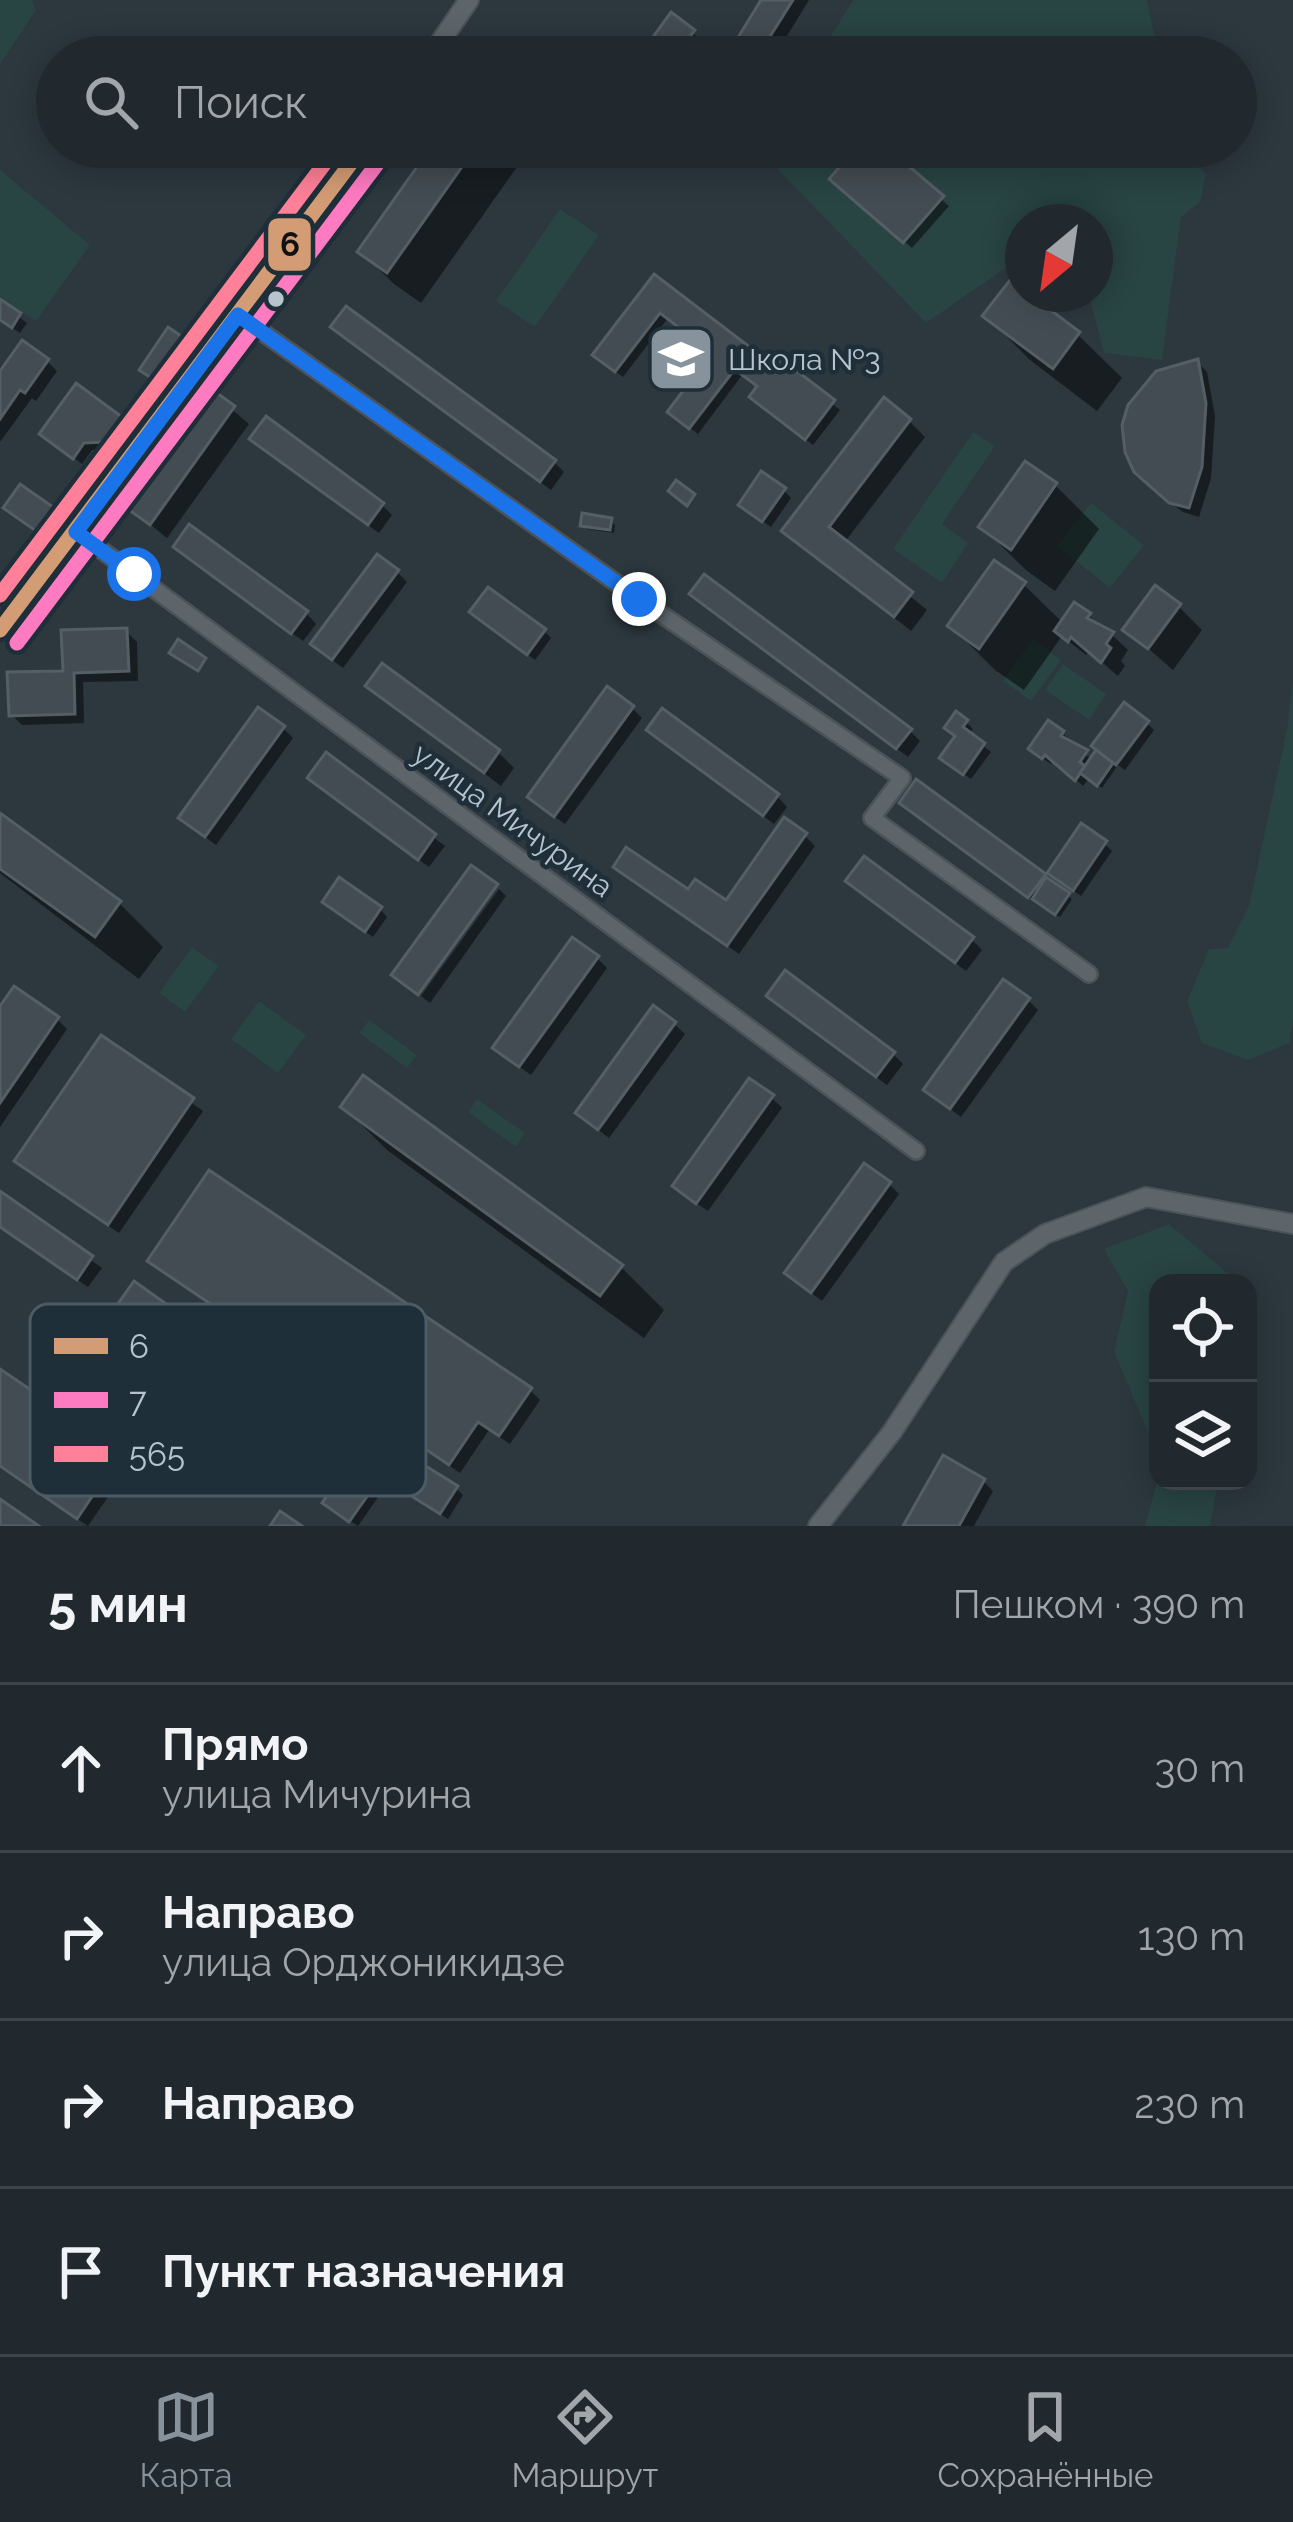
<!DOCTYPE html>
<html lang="ru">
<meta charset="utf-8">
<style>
:root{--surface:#21292e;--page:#293136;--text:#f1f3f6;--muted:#a2a6aa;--line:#3e454a;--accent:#86939c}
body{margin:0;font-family:Raleway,sans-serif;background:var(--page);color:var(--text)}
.controls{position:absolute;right:36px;bottom:36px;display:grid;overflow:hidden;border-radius:24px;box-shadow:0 6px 30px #0003}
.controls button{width:108px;height:108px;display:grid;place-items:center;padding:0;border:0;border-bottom:3px solid var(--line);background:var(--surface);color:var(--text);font:60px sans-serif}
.compass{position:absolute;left:1005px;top:204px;width:108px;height:108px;border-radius:50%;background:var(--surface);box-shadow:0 6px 30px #0003;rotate:209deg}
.stop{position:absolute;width:36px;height:36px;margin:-27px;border:9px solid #1a73e8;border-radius:50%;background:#fff}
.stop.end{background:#1a73e8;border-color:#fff;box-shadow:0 3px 12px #0008}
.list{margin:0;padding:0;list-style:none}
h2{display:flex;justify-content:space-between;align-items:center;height:156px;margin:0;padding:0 48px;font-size:51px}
h2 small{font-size:39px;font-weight:400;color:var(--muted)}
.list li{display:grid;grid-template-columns:78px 1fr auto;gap:36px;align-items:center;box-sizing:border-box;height:168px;padding:0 48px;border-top:3px solid var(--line)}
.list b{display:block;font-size:45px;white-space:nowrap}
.list p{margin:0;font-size:39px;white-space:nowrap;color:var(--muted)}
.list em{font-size:39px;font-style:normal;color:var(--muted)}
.icon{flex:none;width:66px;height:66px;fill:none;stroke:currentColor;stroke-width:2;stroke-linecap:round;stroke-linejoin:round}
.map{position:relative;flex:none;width:1293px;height:1526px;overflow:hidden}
.search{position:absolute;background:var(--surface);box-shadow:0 6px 30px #0003;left:36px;right:36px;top:36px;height:132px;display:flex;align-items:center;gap:30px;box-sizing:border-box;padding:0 42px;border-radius:66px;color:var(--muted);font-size:45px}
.sheet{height:828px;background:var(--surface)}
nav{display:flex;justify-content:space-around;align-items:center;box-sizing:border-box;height:168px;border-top:3px solid var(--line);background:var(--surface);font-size:33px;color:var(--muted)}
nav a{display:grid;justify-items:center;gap:6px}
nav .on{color:var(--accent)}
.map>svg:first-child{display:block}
</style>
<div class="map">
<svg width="1293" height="1526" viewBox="0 0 1293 1526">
<rect width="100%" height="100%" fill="#2c373e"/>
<!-- green -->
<g fill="#284443">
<path d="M0,0H32L36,10L0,64Z"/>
<path d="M853,0H1147L1159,57H818Z"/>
<path d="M764,147H1182L1206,174L1200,202L1181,217L1162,360L1104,353L1091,302L1080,294H1095V222H1023V256L926,323L761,152Z"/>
<path d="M0,170L90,245L36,321L0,297Z"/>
<path d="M560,209L599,235L535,327L496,301Z"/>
<path d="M973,432L995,446L942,524L968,543L942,583L893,549Z"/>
<path d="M1091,503L1144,545L1110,588L1057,546Z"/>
<path d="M1033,639L1061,660L1031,701L1003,681Z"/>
<path d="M1063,664L1106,694L1089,720L1045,690Z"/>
<path d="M1293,681V1020L1289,1043L1248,1060L1202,1043L1187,1001L1209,949L1228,948L1249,906L1287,729Z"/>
<path d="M192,947L219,966L185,1012L159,993Z"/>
<path d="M259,1001L306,1035L278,1073L231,1039Z"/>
<path d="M369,1020L417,1055L407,1068L359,1033Z"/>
<path d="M477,1099L525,1133L516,1147L468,1112Z"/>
<path d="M1169,1224L1239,1283H1158V1456L1114,1352L1128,1291L1104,1249Z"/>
<path d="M1158,1479L1218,1481L1210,1526H1145Z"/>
</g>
<!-- shadow -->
<g fill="#0007">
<path d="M765,0H809L774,57H729Z"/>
<path d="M693,33L700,40L687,57L664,44Z"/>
<path d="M434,147H531L421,303L394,284L361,252Z"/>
<path d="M861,147H882L949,206L912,248L840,186Z"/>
<path d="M655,278L775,369L780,362L840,410L813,445L760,404V387L743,374L698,434L679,419L716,354L668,318L623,377L603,362Z"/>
<path d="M1023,293L1078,335L1122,378L1097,411L1030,360L986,316Z"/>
<path d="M0,303L27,323L20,333L0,320Z"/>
<path d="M344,337L554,462L564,472L551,490Z"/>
<path d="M179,339L183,343L158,381L147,374Z"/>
<path d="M47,361L57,371L36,401L32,398L0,442V387Z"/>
<path d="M1197,362L1207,372L1215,416L1211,478L1199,517L1183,512L1164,498Z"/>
<path d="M77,387L128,427L112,448L92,450L82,464L50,440Z"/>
<path d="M211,392L249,424L167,538L129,507Z"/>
<path d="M909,421L925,437L844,543L927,610L911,631L785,531Z"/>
<path d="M263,448L382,505L392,515L379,533Z"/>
<path d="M1026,465L1056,486L1099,529L1055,591L1026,570L982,527Z"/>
<path d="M21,488L59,516L45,536L14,515Z"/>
<path d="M784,490L791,498L771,527L749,512Z"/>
<path d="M611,521L615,525L614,533L587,529L583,525Z"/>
<path d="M187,557L306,613L316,624L303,641Z"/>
<path d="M995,564L1024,585L1063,623L1089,615L1104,633L1112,635L1128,650L1121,661L1125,666L1118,676L1089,651L1086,655L1062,636L1024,690L995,670L951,626Z"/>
<path d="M397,572L407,582L343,668L324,654Z"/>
<path d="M703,603L910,731L920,741L908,757Z"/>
<path d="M1179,607L1202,630L1173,670L1126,629Z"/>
<path d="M480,619L544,631L551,638L535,660Z"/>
<path d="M126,631L137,642L138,681L83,682L84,723L22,725L12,715Z"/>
<path d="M382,668L498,752L514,768L501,786L369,686Z"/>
<path d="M632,708L642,718L565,824L541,807Z"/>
<path d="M966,722L973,729L969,735L991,752L971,779L951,765L958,737L948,728Z"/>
<path d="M1147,723L1154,730L1125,770L1118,765L1102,788L1089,778L1083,786L1054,760L1051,764L1039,756L1062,733L1070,740L1068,743L1093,760L1099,751Z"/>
<path d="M283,728L293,738L216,845L192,827Z"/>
<path d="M660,739L777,796L787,807L774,824Z"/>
<path d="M327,756L445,846L429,867L321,788Z"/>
<path d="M913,813L1044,877L1072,899L1060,917L1039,906Z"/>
<path d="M0,817L119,903L163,947L139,979L0,873Z"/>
<path d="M805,836L815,846L739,954L616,867L727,904Z"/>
<path d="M1105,844L1112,851L1081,896L1058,880Z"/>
<path d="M848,881L972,940L982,950L966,971Z"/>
<path d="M499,889L506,896L430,1003L421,996Z"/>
<path d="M333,909H380L387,917L373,937Z"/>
<path d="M597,958L607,968L531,1075L506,1057Z"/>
<path d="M1028,1000L1038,1010L961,1117L937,1099Z"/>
<path d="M780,1006L893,1054L903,1064L887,1085Z"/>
<path d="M0,1012L57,1019L67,1029L0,1127Z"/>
<path d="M674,1024L685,1034L609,1138L589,1123Z"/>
<path d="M102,1039L203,1111L119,1233L28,1171Z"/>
<path d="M772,1098L782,1108L708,1211L686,1196Z"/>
<path d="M343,1106L621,1267L664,1310L644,1338L387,1150Z"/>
<path d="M889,1184L899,1194L822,1301L798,1283Z"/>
<path d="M0,1195L102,1268L88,1287L0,1227Z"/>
<path d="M151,1261L530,1390L540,1400L510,1444L489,1430L460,1473Z"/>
<path d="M0,1373L130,1465L88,1526L0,1467Z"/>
<path d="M385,1470L391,1477L456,1488L463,1495L448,1519L390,1480L358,1526L333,1510Z"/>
<path d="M983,1481L993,1491L974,1526H907Z"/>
</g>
<!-- building -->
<g fill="#434c52" stroke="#545e65" stroke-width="3">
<path d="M761,0H793L757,57H726Z"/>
<path d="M671,12L695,30L676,55L653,37Z"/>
<path d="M507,39L533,57H494Z"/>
<path d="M431,147H476L387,273L357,252Z"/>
<path d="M857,147H886L944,196L903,243L829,179Z"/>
<path d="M654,274L751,348L689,429L667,412L712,353L660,313L615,372L592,355Z"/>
<path d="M1010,280L1023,289V294H1029L1080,332L1053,369L982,316Z"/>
<path d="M0,299L21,313L12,328L0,320Z"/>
<path d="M346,306L556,460L540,482L330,327Z"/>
<path d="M168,327L181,336L153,379L139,370Z"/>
<path d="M22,340L49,359L25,393L20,390L0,419V371Z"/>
<path d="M751,348L774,365L780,358L835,400L805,440L749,397L757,386L734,369Z"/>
<path d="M1198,359L1206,403L1202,467L1189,508L1169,503L1134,472L1125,452L1122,425L1128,405L1156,371Z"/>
<path d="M76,383L122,417L104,442L84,443L73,459L39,434Z"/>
<path d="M210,388L235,406L150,525L125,507Z"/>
<path d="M884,397L911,419L829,527L913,592L894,617L781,531Z"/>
<path d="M266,416L384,503L368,525L249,439Z"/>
<path d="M1025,461L1057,483L1011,550L978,527Z"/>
<path d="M761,471L786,488L762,522L738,505Z"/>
<path d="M676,480L695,494L687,506L668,491Z"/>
<path d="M20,484L53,507L36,531L3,508Z"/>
<path d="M582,513L612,518L610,530L580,526Z"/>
<path d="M189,524L308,611L291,634L173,547Z"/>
<path d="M377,554L399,570L332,660L310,644Z"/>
<path d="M994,560L1026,582L979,649L947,626Z"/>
<path d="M704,574L912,729L896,749L689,594Z"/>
<path d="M1155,585L1181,604L1148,649L1122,630Z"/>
<path d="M488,587L546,629L527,655L469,612Z"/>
<path d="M1074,602L1091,613L1087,618L1114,632L1106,644L1111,648L1101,663L1071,637L1068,642L1054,631Z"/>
<path d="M127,628L129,671L74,673L75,714L9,716L7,672L63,671L61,630Z"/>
<path d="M178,639L206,658L198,671L169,653Z"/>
<path d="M382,663L500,750L484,773L365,686Z"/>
<path d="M607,686L634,706L554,817L527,797Z"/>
<path d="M1124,702L1149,721L1116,765L1091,746Z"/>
<path d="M258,707L285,726L205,837L178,818Z"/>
<path d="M662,708L779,794L763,816L646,730Z"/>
<path d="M956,711L968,720L963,727L985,743L963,775L939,758L955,736L944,728Z"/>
<path d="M1048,720L1064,731L1061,736L1088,750L1080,762L1085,766L1075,781L1045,755L1042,759L1028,749Z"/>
<path d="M1096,750L1113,763L1097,786L1080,773Z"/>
<path d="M326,752L436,834L418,860L307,778Z"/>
<path d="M916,779L1046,874L1028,898L899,803Z"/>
<path d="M0,813L121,901L95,937L0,869Z"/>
<path d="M784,817L807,833L727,946L613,867L626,847L688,889L695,879L726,900Z"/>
<path d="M1081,823L1107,841L1073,891L1047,873Z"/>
<path d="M864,856L974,937L955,963L845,881Z"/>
<path d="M471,865L498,884L418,995L391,975Z"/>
<path d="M339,877L382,907L365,932L322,902Z"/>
<path d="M1046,877L1070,893L1055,915L1032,899Z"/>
<path d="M572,937L599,956L519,1067L492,1048Z"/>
<path d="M785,970L895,1052L876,1077L766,996Z"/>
<path d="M1003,979L1030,998L950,1109L923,1090Z"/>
<path d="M14,986L59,1017L0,1103V1006Z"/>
<path d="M653,1005L676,1022L598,1130L575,1113Z"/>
<path d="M101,1035L194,1098L108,1225L14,1161Z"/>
<path d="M363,1075L623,1265L600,1296L340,1107Z"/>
<path d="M749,1078L774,1095L696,1204L672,1186Z"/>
<path d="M864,1163L891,1182L811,1293L784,1273Z"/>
<path d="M209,1170L532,1388L499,1436L478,1422L449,1465L147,1261Z"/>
<path d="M0,1191L93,1256L77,1280L0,1227Z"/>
<path d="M134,1281L295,1396L278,1420L117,1305Z"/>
<path d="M0,1369L122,1452L77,1519L0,1466Z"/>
<path d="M360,1449L387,1468L349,1522L322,1503Z"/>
<path d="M403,1452L458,1486L440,1514L386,1480Z"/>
<path d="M943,1455L985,1479L959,1526H903Z"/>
<path d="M0,1499L39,1526H0Z"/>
<path d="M280,1511L302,1526H270Z"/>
</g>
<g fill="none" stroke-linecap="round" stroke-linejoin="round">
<!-- minor casing -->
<g stroke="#4b5358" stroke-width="20">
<g id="minor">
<path d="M238,315L639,599L902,778L872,818L1089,974"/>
<path d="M77,532L916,1151"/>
</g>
</g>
<!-- tertiary casing -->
<g stroke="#4b5358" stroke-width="22">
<g id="tertiary">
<path d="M430,57L469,0"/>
<path d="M0,630L363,147"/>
<path d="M818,1526L892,1432L1004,1262L1045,1234L1146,1197L1293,1224"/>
</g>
</g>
<!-- minor -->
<use href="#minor" stroke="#5d656b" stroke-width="15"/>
<!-- tertiary -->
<use href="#tertiary" stroke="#5d656b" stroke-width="18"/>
<!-- bus-1 casing -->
<g stroke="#1e2f3a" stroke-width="24">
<path id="bus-1" d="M0,630L363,147"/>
</g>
<!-- bus-2 casing -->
<g stroke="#1e2f3a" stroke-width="24">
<path id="bus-2" d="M17,643L380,160"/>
</g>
<!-- bus-3 casing -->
<g stroke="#1e2f3a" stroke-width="24">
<path id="bus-3" d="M0,595L337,147"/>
</g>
<!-- bus-1 -->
<use href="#bus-1" stroke="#d39c74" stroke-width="15"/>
<!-- bus-2 -->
<use href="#bus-2" stroke="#fe7ac1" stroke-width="15"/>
<!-- bus-3 -->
<use href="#bus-3" stroke="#ff8098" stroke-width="15"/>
</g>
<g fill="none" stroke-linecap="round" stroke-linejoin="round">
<!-- route -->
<path stroke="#1a73e8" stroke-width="15" d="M134,574L76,532L238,315L639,599"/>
</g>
<!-- icons -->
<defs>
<g id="school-square" transform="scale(3.45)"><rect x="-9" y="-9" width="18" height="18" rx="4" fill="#86939c" stroke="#1e2f3a"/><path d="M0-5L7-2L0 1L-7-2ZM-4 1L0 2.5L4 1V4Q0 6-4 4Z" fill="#fff"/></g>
</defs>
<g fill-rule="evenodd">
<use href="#school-square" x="681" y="359"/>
</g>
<!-- markers -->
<circle fill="#b7c4ce" stroke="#1e2f3a" stroke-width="4.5" cx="276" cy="299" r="10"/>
<g text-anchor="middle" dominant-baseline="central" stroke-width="9" stroke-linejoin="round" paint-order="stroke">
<!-- poi labels -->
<g font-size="30" fill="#b7c4ce" stroke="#1e2f3a" text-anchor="start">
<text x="728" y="359">Школа №3</text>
</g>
<!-- street labels -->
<g font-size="30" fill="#b7c4ce" stroke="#1e2f3a">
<text transform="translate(513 820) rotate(36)">улица Мичурина</text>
</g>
</g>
<!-- legend -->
<rect x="30" y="1304" width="396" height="192" rx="18" fill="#1e2f3a" stroke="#4c5c66" stroke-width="3"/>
<rect x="54" y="1338" width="54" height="16" fill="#d39c74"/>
<rect x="54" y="1392" width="54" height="16" fill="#fe7ac1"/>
<rect x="54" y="1446" width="54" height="16" fill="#ff8098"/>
<g font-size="33" fill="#b7c4ce">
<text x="129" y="1358">6</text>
<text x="129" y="1412">7</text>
<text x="129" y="1466">565</text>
</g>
<rect stroke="#1e2f3a" stroke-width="4.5" x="266" y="216" width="47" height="57" rx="12" fill="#d39c74"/>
<g font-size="33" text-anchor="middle" font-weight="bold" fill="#111">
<text x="290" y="256">6</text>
</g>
</svg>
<div class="controls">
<button><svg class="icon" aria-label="locate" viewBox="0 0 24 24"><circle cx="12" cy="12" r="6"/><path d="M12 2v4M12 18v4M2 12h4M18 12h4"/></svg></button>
<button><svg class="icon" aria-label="layers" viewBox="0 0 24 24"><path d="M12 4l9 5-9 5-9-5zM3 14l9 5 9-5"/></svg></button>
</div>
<svg class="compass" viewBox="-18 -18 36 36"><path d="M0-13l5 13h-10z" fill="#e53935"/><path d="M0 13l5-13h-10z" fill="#a2a6aa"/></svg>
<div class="stop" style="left:134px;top:574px"></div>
<div class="stop end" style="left:639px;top:599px"></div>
<div class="search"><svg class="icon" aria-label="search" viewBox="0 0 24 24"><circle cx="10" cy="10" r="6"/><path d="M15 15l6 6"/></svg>Поиск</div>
</div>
<section class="sheet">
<h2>5 мин<small>Пешком · 390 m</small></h2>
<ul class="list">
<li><svg class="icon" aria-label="ahead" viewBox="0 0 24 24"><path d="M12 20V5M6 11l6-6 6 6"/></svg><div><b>Прямо</b><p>улица Мичурина</p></div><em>30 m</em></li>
<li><svg class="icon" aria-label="right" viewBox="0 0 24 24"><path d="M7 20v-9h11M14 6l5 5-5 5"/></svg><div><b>Направо</b><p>улица Орджоникидзе</p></div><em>130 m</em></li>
<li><svg class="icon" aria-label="right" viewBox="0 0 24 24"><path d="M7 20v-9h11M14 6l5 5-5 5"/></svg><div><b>Направо</b></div><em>230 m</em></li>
<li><svg class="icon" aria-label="arrive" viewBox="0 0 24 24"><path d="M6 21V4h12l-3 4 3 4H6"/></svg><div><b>Пункт назначения</b></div></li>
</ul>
</section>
<nav>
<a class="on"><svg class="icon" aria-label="map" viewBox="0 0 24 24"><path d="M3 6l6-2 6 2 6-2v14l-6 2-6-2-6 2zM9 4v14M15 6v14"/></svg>Карта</a>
<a><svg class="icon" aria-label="directions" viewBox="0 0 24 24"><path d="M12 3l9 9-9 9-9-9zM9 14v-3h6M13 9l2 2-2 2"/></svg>Маршрут</a>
<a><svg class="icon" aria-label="saved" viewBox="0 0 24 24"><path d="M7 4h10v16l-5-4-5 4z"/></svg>Сохранённые</a>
</nav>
